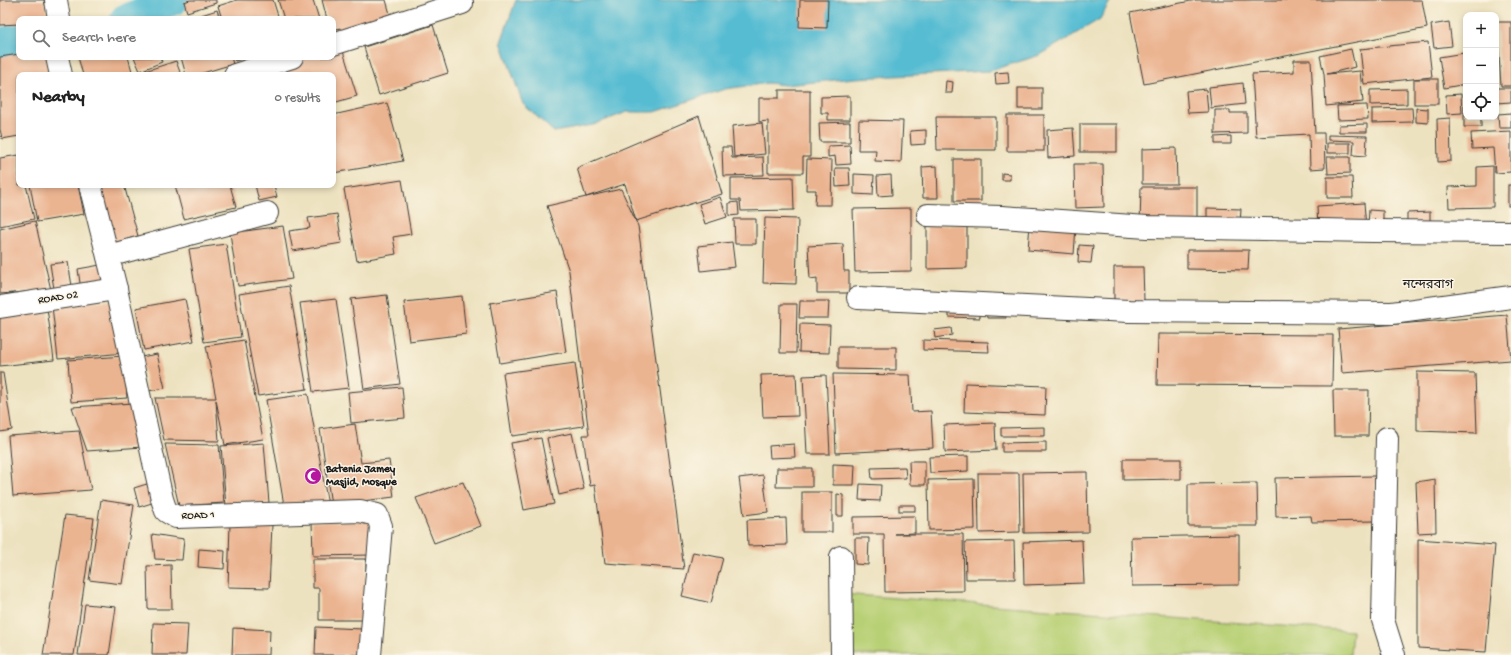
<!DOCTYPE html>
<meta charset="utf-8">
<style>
:root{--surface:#fff;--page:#f2f2f2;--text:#222;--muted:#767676;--line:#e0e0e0}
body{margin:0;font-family:"Gochi Hand","Noto Sans Bengali",sans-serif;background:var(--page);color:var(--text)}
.controls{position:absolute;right:12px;top:12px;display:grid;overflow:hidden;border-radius:8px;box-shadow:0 2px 6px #0003}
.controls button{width:36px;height:36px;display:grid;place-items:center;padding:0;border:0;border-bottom:1px solid var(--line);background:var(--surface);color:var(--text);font:20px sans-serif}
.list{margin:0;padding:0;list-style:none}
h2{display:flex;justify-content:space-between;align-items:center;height:52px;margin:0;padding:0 16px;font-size:17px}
h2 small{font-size:13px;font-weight:400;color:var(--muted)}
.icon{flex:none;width:22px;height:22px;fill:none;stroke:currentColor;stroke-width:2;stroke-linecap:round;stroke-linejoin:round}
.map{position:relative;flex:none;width:1511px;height:655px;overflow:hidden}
.search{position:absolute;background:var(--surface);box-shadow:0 2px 6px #0003;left:16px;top:16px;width:320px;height:44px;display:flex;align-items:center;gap:10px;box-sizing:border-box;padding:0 14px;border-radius:8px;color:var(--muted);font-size:15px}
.panel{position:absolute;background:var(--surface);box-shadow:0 2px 6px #0003;left:16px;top:72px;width:320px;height:116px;border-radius:8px}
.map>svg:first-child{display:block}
</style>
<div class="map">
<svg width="1511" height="655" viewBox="0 0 1511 655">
<rect width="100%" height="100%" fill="#fcf5e5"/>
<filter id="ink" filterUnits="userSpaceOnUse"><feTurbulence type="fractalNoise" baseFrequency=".025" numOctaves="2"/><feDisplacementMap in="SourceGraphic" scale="8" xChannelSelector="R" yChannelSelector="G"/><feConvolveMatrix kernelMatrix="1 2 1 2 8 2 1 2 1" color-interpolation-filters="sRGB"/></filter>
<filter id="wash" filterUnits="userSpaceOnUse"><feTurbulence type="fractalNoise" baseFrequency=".012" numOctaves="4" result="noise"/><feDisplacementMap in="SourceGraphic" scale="16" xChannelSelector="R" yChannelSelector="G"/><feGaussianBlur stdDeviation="0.9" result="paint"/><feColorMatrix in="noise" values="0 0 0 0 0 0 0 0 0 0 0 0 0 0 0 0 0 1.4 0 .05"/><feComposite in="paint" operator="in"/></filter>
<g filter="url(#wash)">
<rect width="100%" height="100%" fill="#ede2c0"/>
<!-- green -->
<path fill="#b8d075" stroke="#6a7648" d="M841,594L1352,631L1350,655H836Z"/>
<!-- water -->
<path fill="#54bcd2" stroke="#386c77" d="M516,0H1111L1100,19L1040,55L989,71L855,78L785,85L768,83L725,89L655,112H627L593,125L554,132L523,104L501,42Z"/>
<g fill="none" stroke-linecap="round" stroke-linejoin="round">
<!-- canal -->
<g stroke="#54bcd2" stroke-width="30">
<path d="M125,19L174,0"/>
<path d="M0,42L19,39"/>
</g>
</g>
<g id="blocks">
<!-- building -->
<g fill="#ebb491">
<path d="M0,0H44L48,17L45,19H19V24L0,25Z"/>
<path d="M190,0H216V3L187,12L184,2Z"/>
<path d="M237,0H273L279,19H222L218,6Z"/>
<path d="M278,0H313L319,19H284Z"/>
<path d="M322,0H386L390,14L342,32L340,28L333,30V19H327Z"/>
<path d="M800,0H828L827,28L799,27Z"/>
<path d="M1196,0H1422L1427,28L1144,84L1130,13Z"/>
<path d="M217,10L220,19H189Z"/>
<path d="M1449,22L1452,46L1434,48L1431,25Z"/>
<path d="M1497,22H1511V86H1501Z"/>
<path d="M433,25L448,73L379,95L364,47Z"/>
<path d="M1428,42L1432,77L1364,84L1360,49Z"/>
<path d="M342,48L357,96L333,103V75H264L263,71L311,57H333V51Z"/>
<path d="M1351,49L1355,67L1327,74L1360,71L1363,102L1326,106L1324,74L1320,56Z"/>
<path d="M1464,53L1466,66V84L1444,88L1439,57Z"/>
<path d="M19,54V57H48L52,75H19V136L2,139L0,129V57Z"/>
<path d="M78,57H128L133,75H83Z"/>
<path d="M134,57H160L162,62L140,71Z"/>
<path d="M181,57H231L233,64L196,75H186Z"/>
<path d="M233,57H248L235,61Z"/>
<path d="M1294,60H1311L1315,133H1324L1325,168L1310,169L1309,134L1256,137L1252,74L1294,72Z"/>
<path d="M176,61L181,75H146L145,71Z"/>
<path d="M1008,72L1009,83L996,84L995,73Z"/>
<rect x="1414" y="79" width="24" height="25"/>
<path d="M946,81L953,82L952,93H945Z"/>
<path d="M1243,83L1245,104L1211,108L1209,87Z"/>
<rect x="1018" y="88" width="24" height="21"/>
<path d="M1496,88H1511V102L1496,103Z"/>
<path d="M1206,89L1208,112L1188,113L1186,91Z"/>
<path d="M1407,89V104L1370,105V90Z"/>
<path d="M779,90H810V157H803V173H768V121L759,122V98H779Z"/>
<path d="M1461,94L1462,113L1447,114L1446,95Z"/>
<path d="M850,96V120H828V113H821V97Z"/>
<path d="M387,103L403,161L333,173V115Z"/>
<path d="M1367,105L1368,119L1338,120L1337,106Z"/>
<path d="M1464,105H1466V117H1481V127H1464Z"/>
<path d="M1412,108L1413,122L1372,123V109Z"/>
<path d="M1416,108L1428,109V123L1416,122Z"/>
<path d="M1215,110H1230V113H1247V133L1215,134Z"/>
<path d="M1511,113V128H1499L1498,114Z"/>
<rect x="1007" y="115" width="37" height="36"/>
<path d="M699,116L722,194L636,221L625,184L586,197L577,168Z"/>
<path d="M936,117H996V150H937Z"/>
<path d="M1450,118L1451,161L1438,162L1437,119Z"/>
<path d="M859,120L903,121L901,162L875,161L876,150H858Z"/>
<path d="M850,122V142H820L819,123Z"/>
<path d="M762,123L765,154L734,157L732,126Z"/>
<rect x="1080" y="124" width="37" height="28"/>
<path d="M1367,124V132H1339V125Z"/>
<path d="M1073,128L1075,156L1048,158L1047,130Z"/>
<path d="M926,130V144L911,145L910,131Z"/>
<path d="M1511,131V172L1495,173L1493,148L1472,149L1471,133Z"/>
<path d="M1328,135L1367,136L1366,156L1353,155L1354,141L1328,140Z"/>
<path d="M1231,136V144H1215V137Z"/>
<rect x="1327" y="143" width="23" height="10"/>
<path d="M850,145L851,164L836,165L835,156L828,157V146Z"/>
<path d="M722,147H731L732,158L763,157L764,175L723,176Z"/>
<path d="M1176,148L1177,184H1142V149Z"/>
<path d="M19,155V185H26L34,219L0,226V158Z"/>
<path d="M1327,157H1350V173L1328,174Z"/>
<path d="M807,159L832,160L831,205H815L816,190H806Z"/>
<rect x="954" y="159" width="27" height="42"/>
<path d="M1074,164H1103L1104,207L1075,208Z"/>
<path d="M937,166L938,198H923L922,167Z"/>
<path d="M1493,166V207L1449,208L1448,187L1477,186V167Z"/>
<path d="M835,168H849L850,186L836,187Z"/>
<path d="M1002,173L1010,174V180H1002Z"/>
<path d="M854,174L874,175L873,195L854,194Z"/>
<path d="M891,175L892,195L878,196L877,176Z"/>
<path d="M793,177L794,210L741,211L740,200H731V178Z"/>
<path d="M1327,177H1352L1353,198H1327Z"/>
<path d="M402,180L411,234L393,237L396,254L357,261L344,189Z"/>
<path d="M30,185H78L84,214L37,222Z"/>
<path d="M98,185H124L138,236L114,243Z"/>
<path d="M175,185H230L236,207L184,219Z"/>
<path d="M255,185H274L277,197L259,201Z"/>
<rect x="1508" y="185" width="3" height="21"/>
<path d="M1141,187H1197V226H1140Z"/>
<path d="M621,189L638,226L684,569L605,563L595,485L590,486L583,435H589L569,271L547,206Z"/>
<path d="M720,197L727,217L705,224L699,204Z"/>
<path d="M738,202L739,215L729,216V203Z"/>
<path d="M1364,203L1366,227L1318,230L1317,206Z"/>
<path d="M911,208V271L855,272L853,209Z"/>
<path d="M1207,208L1241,209L1240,224L1207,223Z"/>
<path d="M1369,210L1383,211V226L1368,225Z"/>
<path d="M1430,212V225H1407V213Z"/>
<path d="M337,214L342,243L293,251L289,231L310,228L308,218Z"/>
<path d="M765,218L798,219L796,284L763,283Z"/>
<path d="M734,219H756V244H735Z"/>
<path d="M35,221L51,290L0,294V229Z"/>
<path d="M967,224V268L927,269V226Z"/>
<path d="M1030,224L1076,227L1074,254L1028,250Z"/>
<path d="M283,226L292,279L238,286L230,233Z"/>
<path d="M732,242L735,267L701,271L698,246Z"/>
<path d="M226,244L241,337L204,342L189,249Z"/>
<path d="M843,244L844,271H849V293H817V278L810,279L808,246Z"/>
<path d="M1079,245L1093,246L1091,263L1078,262Z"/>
<path d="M1187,250H1249L1248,270L1187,269Z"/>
<path d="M68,262L73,292L55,295L50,264Z"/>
<path d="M106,264L111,285L81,290L78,269Z"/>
<path d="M1114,267H1143L1144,301H1114Z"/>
<path d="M289,286L307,389L258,396L239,294Z"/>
<path d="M557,292L566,352L500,363L490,303Z"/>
<path d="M387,295L400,384L364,389L351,299Z"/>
<path d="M462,296L466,334L409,341L404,302Z"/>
<path d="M185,299L194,341L144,350L136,308Z"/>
<path d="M336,299L349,388L313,392L300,303Z"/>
<path d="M110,300L124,353L58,359L52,306Z"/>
<path d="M800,301H829L828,318H799Z"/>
<path d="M781,304H797L796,353H780Z"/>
<path d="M47,308L54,360L0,366V313Z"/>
<path d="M1005,309L1006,318H987L986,310Z"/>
<path d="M949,310H980V318L949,317Z"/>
<path d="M1507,315L1511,360L1342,373L1338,329Z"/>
<path d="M800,324L830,325L829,353L799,352Z"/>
<path d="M951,328L952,335L935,338L934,330Z"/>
<path d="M1158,334L1333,335L1332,386L1157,385Z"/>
<path d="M244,340L263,439L225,445L216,400L219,441L164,440L155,398H216L206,346Z"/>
<path d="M923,340L988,342L989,352L923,350Z"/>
<path d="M838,347H896V370L838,369Z"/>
<path d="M157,354L165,388L148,391L141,357Z"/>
<path d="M124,356L127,398L71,402L68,360Z"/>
<path d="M575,363L584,426L512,436L503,373Z"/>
<path d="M1417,372L1475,373L1477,433L1417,431Z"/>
<path d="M0,373H3L12,430L0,432Z"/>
<path d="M796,374L798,416L763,417L761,375Z"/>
<path d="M833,374L910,375L912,412L931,411L933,448L836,453Z"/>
<path d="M826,375L830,454H807L803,376Z"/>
<path d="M965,383L1046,386L1045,415L964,412Z"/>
<path d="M402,387L405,418L351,423L348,392Z"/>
<path d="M1333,390H1369L1368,436H1334Z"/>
<path d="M308,394L328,505L285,511L266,400Z"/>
<path d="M133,403L142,447L87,451L72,407Z"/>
<path d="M995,423L996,450L945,452L944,425Z"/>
<path d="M355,424L361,463L389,460L394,497L331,505L320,429Z"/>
<path d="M1045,427V436H1001V428Z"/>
<path d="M79,431L91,490L13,496L8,436Z"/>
<path d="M572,433L584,489L559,495L547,438Z"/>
<path d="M541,438L554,504L524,510L511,443Z"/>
<path d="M1046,442V452H1002V443Z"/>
<path d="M264,443L269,503L226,506L221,446Z"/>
<path d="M165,444L219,445L224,503L179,506Z"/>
<path d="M794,444L795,457L770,458L769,446Z"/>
<path d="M968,456V471L930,473L929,457Z"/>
<path d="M1123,459H1181V479L1123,480Z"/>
<path d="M909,461H925V485H910Z"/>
<path d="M833,464L855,465L854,485H833Z"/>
<path d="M905,467L906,478L872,479L871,468Z"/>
<path d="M777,468H812V487H776Z"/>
<path d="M1087,472L1088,532L1024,533L1023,473Z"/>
<path d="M978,473H1019L1020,532L979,533Z"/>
<path d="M763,475L768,512L744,515L739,478Z"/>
<path d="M1375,476L1376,521L1312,522L1311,516L1276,517L1275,478Z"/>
<path d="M974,479L975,529L929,530L928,480Z"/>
<path d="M1435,479L1436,532L1418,533L1416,482Z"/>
<path d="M463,482L481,526L434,543L416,498Z"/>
<path d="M150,483L155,502L139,507L134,488Z"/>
<path d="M1257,483L1258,526H1188V484Z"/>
<path d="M860,484L881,485L880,501L859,500Z"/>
<rect x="802" y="492" width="30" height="40"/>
<path d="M837,494L843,495V516H837Z"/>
<path d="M101,500L134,505L122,584L89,580Z"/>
<rect x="899" y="505" width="16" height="6"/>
<path d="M65,515L94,518L74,655H43Z"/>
<path d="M915,516V533L895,534H963L964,591L885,592L884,534H853V517Z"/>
<path d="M786,518L787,545L748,546L747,520Z"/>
<path d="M371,521L372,555L313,556L312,522Z"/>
<path d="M230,524L272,525L269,588L228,587Z"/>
<path d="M152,534L184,539L182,560L155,559Z"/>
<path d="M1239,535V585L1132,586L1131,537Z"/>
<path d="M855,538H869L868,565L855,564Z"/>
<path d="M1418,539L1495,545L1486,652L1418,648Z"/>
<path d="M1082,540L1084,583L1024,585L1023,542Z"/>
<path d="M1014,541L1015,579H966L965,542Z"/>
<path d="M199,549L225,551L224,569L198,567Z"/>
<path d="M693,552L723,558L711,603L682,596Z"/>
<path d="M313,559H366V620H319V588H313Z"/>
<path d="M171,565L172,609H148L147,566Z"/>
<path d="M85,604L116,607L109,655H78Z"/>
<path d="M153,623L188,624L186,655H152Z"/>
<path d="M316,627L362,629L361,655H315Z"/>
<path d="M233,628L270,630L269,655H232Z"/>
</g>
</g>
</g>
<g filter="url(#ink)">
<use href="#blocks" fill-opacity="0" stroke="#3b3a35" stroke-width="1"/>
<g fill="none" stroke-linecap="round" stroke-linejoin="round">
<!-- street casing -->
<g stroke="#3b3a35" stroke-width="24">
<g id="street">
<path d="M56,0L59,19"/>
<path d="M333,44L462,3"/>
<path d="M57,57L61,75"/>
<path d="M235,75L292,57"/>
<path d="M90,185L116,289L162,499L166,511L176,517L360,511L377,515L381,526L370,655"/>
<path d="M928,215L1002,217L1147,227L1373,231L1511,232"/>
<path d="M108,256L267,213"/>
<path d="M858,298L1129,311L1392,313L1511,297"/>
<path d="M0,307L116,289"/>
<path d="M1387,438L1383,620L1394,655"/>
<path d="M841,557L842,655"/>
</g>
</g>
<!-- street -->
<use href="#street" stroke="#fff" stroke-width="22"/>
</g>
</g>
<!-- icons -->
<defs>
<g id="mosque-disc" transform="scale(0.9)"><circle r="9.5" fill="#b5179e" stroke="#fcf5e5"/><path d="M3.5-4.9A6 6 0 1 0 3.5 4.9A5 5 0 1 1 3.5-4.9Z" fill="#fff"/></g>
</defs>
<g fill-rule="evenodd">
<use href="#mosque-disc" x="313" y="476"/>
</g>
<g text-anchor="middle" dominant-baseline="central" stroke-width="3" stroke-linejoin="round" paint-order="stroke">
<!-- street labels -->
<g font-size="11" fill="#1c1c1c" stroke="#fcf5e5">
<text transform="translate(58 298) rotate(-9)">ROAD 02</text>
<text transform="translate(198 516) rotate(-2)">ROAD 1</text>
</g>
<!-- poi labels -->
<g font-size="11" font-weight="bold" fill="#1c1c1c" stroke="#fcf5e5" text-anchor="start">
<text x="326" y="470">Batenia Jamey<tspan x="326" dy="13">Masjid, Mosque</tspan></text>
</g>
<!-- quarter labels -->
<g font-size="13" fill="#1c1c1c" stroke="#fcf5e5">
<text x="1428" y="285">নন্দেরবাগ</text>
</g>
</g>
</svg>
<div class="controls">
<button>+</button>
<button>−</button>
<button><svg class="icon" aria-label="locate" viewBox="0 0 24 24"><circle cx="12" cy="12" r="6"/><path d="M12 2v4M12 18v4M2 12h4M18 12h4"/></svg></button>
</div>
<div class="search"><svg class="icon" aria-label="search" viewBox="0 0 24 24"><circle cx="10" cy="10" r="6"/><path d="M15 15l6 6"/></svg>Search here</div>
<section class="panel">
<h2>Nearby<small>0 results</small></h2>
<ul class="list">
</ul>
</section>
</div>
